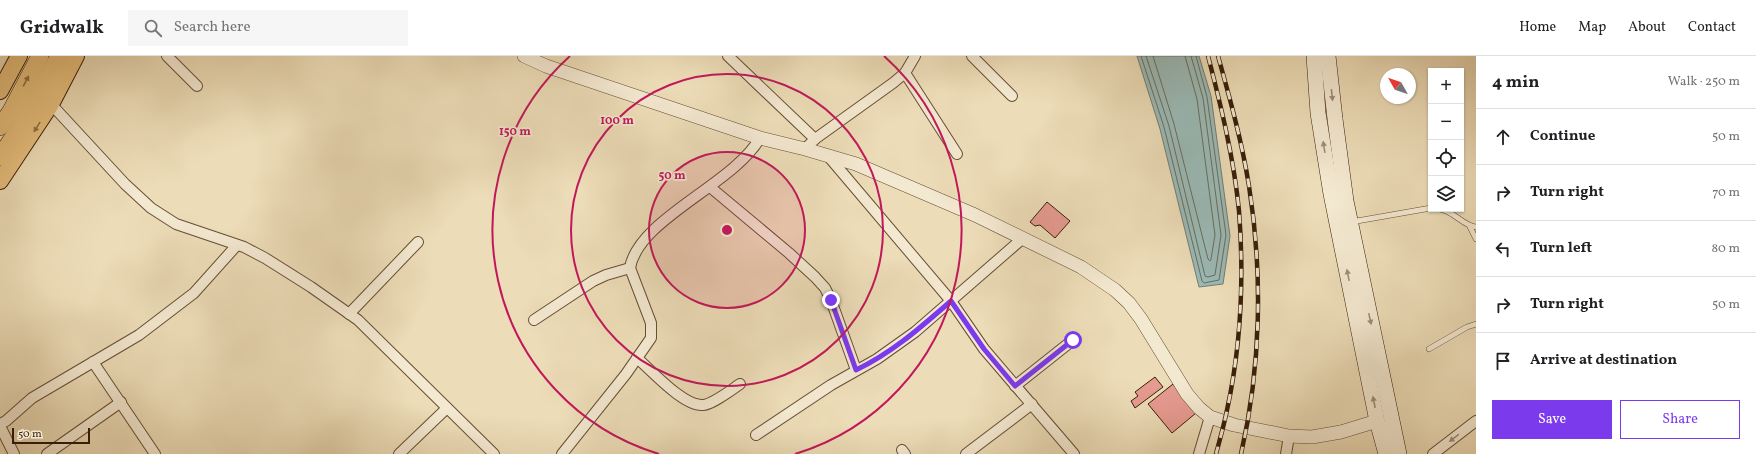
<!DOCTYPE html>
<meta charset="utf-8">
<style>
:root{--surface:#fff;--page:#f6f6f6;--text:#202124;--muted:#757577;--line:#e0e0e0;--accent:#7c3aed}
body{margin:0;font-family:Vollkorn,serif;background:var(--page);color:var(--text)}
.controls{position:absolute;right:12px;top:12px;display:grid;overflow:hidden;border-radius:0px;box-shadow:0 1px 3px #0004}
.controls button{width:36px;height:36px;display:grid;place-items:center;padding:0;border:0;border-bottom:1px solid var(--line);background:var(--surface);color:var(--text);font:20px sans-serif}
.compass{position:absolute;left:1380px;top:12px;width:36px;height:36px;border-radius:50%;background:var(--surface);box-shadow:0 1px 3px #0004;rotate:310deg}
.scale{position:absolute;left:12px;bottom:10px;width:78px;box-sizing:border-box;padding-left:4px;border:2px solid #391e08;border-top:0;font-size:11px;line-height:14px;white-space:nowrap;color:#391e08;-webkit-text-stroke:3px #f3e8d0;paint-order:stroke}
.stop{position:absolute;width:12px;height:12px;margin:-9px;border:3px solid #7c3aed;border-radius:50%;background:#fff}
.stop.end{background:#7c3aed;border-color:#fff;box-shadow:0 1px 4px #0008}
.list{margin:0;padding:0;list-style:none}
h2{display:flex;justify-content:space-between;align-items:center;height:52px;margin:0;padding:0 16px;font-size:17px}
h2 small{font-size:13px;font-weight:400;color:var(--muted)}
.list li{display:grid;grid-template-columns:26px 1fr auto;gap:12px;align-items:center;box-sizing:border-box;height:56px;padding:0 16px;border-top:1px solid var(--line)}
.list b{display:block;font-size:15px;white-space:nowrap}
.list em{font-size:13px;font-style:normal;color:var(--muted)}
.actions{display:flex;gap:8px;padding:12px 16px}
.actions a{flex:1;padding:9px 0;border:1px solid var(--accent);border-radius:0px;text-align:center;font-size:14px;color:var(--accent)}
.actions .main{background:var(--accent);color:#fff}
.icon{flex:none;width:22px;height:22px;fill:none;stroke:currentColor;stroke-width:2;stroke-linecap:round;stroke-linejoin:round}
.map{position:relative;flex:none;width:1476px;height:398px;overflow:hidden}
header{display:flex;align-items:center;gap:24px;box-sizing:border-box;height:56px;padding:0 20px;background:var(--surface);border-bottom:1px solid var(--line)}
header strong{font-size:19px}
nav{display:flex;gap:22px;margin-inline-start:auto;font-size:14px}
.search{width:280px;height:36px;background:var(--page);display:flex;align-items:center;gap:10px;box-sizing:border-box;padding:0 14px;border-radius:0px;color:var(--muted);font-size:15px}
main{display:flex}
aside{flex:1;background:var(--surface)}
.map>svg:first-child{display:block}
</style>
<header>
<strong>Gridwalk</strong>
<div class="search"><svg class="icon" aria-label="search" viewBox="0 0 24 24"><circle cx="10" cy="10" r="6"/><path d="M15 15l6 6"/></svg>Search here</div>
<nav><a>Home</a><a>Map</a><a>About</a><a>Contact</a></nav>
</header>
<main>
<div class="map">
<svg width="1476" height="398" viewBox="0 0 1476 398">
<rect width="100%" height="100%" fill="#ecdcb7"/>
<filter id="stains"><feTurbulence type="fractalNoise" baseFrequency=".005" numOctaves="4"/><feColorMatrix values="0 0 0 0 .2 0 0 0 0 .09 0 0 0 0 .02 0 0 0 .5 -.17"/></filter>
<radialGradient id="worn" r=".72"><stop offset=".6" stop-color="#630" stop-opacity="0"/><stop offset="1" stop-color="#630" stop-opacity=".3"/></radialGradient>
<!-- water -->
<path fill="#9abab6" stroke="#737c70" d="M1137,0H1199L1211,40L1230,180L1223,228L1199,231L1160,73Z"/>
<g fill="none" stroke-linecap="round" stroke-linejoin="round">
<!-- shore -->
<g stroke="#6a6c5f" stroke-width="1">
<path d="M1141,0L1164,71L1202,225L1204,227L1219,224L1226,179L1207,41L1196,0"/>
<path d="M1146,0L1169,70L1205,220L1208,221L1215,219L1221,179L1203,42L1191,0"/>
<path d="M1153,0L1174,68L1208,203L1210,205L1211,203L1215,179L1197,43L1185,0"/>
</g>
</g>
<!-- building -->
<g fill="#e69b91" stroke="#391e08">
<path d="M1047,146L1070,165L1055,182L1040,169L1035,170L1030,166Z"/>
<path d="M1155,321L1163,331L1135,352L1131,345L1138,340L1135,336Z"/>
<path d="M1173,328L1196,357L1172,377L1148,348Z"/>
</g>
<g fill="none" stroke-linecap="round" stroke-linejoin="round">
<!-- service casing -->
<g stroke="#664e34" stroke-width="6">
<g id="service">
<path d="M1440,153C1454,155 1463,170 1476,171"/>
<path d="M1351,166L1431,152"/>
<path d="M1470,171L1476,183"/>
<path d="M1429,293L1467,271L1476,268"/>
</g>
</g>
<!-- minor casing -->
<g stroke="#664e34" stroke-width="12">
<g id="minor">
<path d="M167,0L197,30"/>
<path d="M728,0L815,83"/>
<path d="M972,0L1012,40"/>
<path d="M905,17L957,98"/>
<path d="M51,48L125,128L151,152L176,168L244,191L265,202L311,231L358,264L494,398"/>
<path d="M805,93L815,83L893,27L905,17L915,0"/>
<path d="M829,101L951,245L984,293L1074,398"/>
<path d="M710,131L789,197L815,221L825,232L831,244L856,314"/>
<path d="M349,258L418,186"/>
<path d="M534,264L593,225L606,219L630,212"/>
<path d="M637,302C651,314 684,351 703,349C713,348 731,334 740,328"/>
<path d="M93,306L155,398"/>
<path d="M1015,330L1073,284"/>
<path d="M0,368L6,365L32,342L139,279L194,237L237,189"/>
<path d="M0,370L14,398"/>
<path d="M756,379L831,329L877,303L915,276L1022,183"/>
<path d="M902,394L905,398"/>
<path d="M47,398L121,346"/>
<path d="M399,398L447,352"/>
<path d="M562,398L626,318L651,282V267L630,212C638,163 734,128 760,82"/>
<path d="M966,398L1032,348"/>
<path d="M1199,398L1210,361"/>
<path d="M1286,398L1289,380"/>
<path d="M1433,398L1476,365"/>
</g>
</g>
<!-- tertiary casing -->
<g stroke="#664e34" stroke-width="14">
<path id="tertiary" d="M524,0L546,10L760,82L805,93L856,108L975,159L1081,211L1115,234L1129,247L1141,263L1187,338L1199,352L1210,361L1234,369L1289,380L1312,381L1341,376L1377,365"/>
</g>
<!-- secondary casing -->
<g stroke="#391e08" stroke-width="16">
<g id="secondary">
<path d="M1314,0L1318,57L1331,138L1377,365L1386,398"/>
<path d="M1328,0L1335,63L1346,145L1399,398"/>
</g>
</g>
<!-- primary casing -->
<g stroke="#391e08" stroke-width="18">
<g id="primary">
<path d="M0,35L19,0"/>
<path d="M0,125L51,48L76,0"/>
</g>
</g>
<!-- trunk casing -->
<g stroke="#391e08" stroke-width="18">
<g id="trunk">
<path d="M0,71L11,55L40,0"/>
<path d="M0,101L24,65L59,0"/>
</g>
</g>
<!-- service -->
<use href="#service" stroke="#f3e8d0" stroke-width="5"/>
<!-- minor -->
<use href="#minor" stroke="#f3e8d0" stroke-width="10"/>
<!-- tertiary -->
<use href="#tertiary" stroke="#f3e8d0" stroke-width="13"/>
<!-- secondary -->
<use href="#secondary" stroke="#f3e8d0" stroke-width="15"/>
<!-- primary -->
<use href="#primary" stroke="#e6be7c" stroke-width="16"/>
<!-- trunk -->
<use href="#trunk" stroke="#e6be7c" stroke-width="17"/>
<!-- rail casing -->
<g stroke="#391e08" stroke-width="4.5">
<g id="rail">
<path d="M1208,0C1221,50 1234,103 1239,155C1244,220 1241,290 1227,354C1224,369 1220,383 1216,398"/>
<path d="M1218,0C1230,43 1242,86 1249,130C1263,218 1261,311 1241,398"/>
</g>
</g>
<!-- rail -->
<use href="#rail" stroke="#f3e8d0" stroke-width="3" stroke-dasharray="9" stroke-linecap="butt"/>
</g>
<!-- one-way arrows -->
<defs><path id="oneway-solid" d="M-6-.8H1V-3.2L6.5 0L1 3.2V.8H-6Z"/></defs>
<g fill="#906e42">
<use href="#oneway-solid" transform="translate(26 25) rotate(-62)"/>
<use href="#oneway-solid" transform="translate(37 71) rotate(122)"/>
</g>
<g fill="#9f8d76">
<use href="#oneway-solid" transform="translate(1332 39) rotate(84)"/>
<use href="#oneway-solid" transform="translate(1324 91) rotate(-99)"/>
<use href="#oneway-solid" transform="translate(1348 219) rotate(-101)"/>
<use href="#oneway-solid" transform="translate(1370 263) rotate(78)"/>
<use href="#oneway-solid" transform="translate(1374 346) rotate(-101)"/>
<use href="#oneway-solid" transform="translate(1454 382) rotate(143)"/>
</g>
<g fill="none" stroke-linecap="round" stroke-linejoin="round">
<!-- route -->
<path stroke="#7c3aed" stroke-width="5" d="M831,244L856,314C892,297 921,271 951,245L984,293L1015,330L1073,284"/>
</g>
<!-- distance rings -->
<circle cx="727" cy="174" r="78" fill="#c2185b" fill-opacity=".12"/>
<g fill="none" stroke="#c2185b" stroke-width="2">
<circle cx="727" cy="174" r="78"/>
<circle cx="727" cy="174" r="156"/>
<path d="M659 398A234 234 0 0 1 570 0M884 0A234 234 0 0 1 795 398"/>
</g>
<circle cx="727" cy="174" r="6" fill="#c2185b" stroke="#f3e8d0" stroke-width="2"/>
<g font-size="12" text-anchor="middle" font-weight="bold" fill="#c2185b" stroke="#f3e8d0" stroke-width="3.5" stroke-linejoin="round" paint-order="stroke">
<text x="617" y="68">100 m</text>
<text x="515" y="79">150 m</text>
<text x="672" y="123">50 m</text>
</g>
<rect width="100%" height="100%" filter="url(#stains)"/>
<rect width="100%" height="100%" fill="url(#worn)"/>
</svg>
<div class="controls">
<button>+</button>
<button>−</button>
<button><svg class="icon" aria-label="locate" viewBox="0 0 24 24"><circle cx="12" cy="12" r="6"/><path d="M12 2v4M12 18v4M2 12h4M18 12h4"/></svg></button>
<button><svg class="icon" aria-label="layers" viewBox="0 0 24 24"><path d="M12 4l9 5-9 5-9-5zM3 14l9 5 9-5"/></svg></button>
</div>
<svg class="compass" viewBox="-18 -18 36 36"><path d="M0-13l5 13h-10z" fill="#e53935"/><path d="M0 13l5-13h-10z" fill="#757577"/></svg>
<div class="scale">50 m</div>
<div class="stop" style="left:1073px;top:284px"></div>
<div class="stop end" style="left:831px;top:244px"></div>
</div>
<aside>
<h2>4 min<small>Walk · 250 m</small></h2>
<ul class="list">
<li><svg class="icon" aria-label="ahead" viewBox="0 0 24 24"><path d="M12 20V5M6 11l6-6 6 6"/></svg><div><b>Continue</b></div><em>50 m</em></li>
<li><svg class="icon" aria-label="right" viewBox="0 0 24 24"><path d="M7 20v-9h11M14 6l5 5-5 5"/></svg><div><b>Turn right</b></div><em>70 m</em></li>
<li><svg class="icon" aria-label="left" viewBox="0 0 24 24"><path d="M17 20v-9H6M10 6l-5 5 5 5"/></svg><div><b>Turn left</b></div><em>80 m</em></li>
<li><svg class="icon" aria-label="right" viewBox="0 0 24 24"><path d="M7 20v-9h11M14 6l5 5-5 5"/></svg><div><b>Turn right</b></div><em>50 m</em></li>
<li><svg class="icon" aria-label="arrive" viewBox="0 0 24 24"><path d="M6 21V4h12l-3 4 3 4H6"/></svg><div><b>Arrive at destination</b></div></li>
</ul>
<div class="actions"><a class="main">Save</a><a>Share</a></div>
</aside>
</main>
